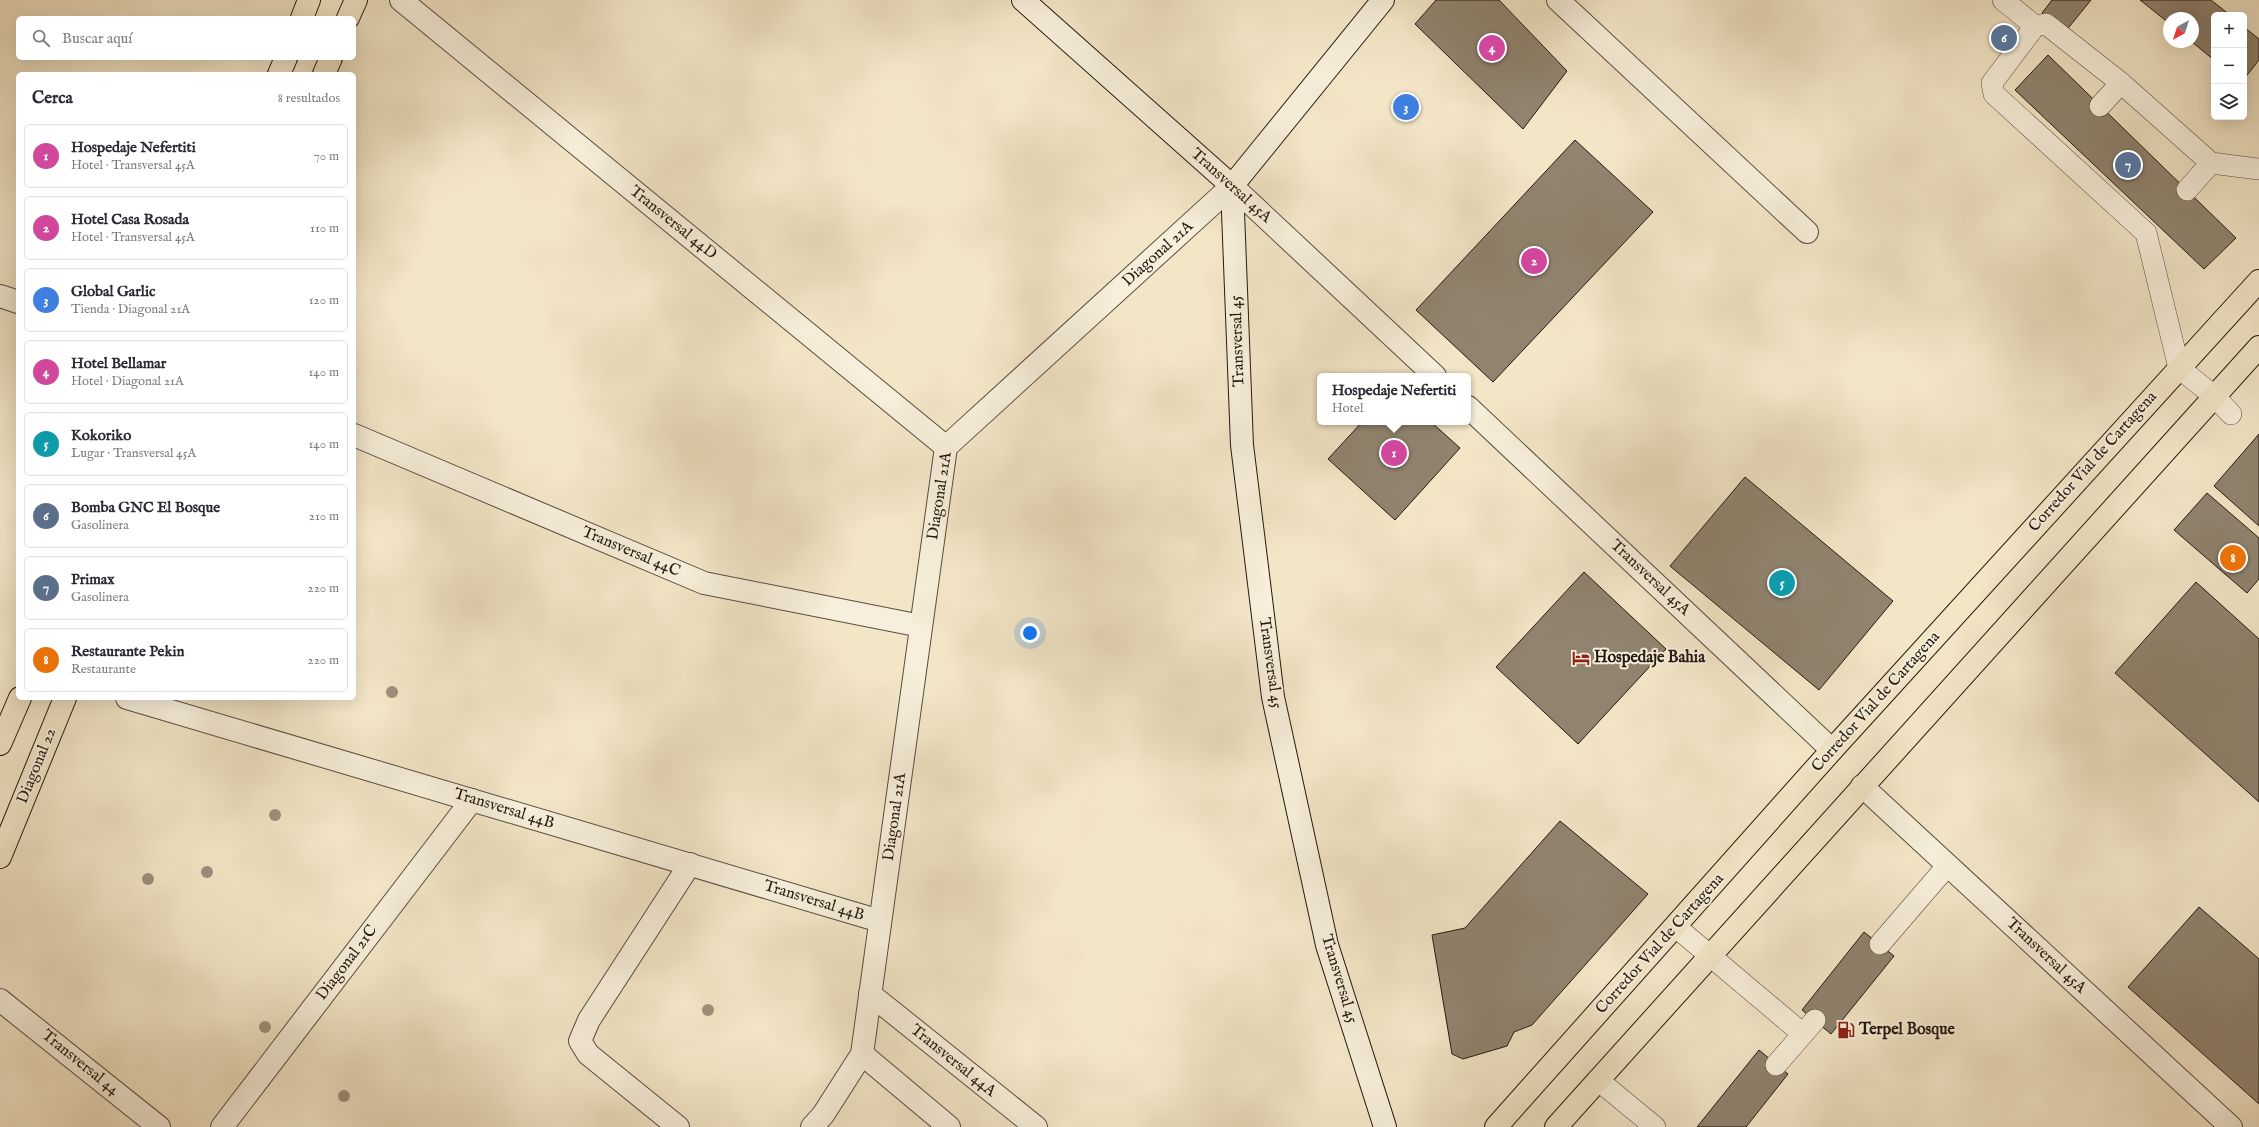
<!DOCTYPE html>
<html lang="es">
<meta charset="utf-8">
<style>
:root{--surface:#fff;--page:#f7f7f7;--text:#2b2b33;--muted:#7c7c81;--line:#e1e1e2;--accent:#0f766e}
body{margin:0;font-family:"IM FELL English",serif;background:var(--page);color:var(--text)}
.controls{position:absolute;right:12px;top:12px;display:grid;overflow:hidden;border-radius:6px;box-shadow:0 4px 16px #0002}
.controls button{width:36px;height:36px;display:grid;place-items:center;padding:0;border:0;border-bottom:1px solid var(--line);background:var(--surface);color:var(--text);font:20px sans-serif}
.compass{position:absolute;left:2163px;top:12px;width:36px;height:36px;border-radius:50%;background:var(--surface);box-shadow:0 4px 16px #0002;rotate:219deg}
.you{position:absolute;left:1030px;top:633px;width:14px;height:14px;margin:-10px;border:3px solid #fff;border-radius:50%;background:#1a73e8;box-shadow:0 0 0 6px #1a73e833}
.badge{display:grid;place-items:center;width:26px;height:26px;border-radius:50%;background:var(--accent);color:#fff;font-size:13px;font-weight:700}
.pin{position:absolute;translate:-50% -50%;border:2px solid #fff;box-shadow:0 1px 4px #0006}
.popup{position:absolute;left:1317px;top:373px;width:154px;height:52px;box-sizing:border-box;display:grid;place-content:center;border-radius:6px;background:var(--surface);filter:drop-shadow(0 1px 3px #0005);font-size:13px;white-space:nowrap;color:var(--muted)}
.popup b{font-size:15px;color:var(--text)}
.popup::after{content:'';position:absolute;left:50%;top:100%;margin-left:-8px;border:8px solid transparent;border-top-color:var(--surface)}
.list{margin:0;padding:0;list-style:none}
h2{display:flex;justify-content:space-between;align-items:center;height:52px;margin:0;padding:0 16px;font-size:17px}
h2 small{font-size:13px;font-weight:400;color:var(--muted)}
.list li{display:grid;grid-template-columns:26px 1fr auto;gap:12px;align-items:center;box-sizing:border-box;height:64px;margin:0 8px 8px;padding:0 8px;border:1px solid var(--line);border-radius:6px}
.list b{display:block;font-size:15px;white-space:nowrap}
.list p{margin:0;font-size:13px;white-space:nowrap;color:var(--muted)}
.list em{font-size:13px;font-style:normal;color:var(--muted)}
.icon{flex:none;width:22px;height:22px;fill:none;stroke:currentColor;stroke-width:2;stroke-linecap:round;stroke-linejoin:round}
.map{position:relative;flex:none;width:2259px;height:1127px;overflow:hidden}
.search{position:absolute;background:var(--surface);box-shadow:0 4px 16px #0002;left:16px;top:16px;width:340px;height:44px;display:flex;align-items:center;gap:10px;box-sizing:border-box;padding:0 14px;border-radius:6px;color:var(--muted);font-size:15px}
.panel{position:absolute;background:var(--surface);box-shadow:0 4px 16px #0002;left:16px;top:72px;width:340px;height:628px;border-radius:6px}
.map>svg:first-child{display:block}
</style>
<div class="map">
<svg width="2259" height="1127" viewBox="0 0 2259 1127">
<rect width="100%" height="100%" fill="#f3e6c7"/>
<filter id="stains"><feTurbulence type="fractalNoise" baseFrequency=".005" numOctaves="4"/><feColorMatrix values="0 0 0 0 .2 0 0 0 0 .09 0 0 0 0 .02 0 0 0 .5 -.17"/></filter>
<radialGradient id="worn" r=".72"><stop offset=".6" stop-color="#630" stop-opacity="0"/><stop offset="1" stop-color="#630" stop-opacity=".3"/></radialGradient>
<!-- building -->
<g fill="#908470" stroke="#241911">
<path d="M1436,0H1499L1567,71L1523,129L1415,24Z"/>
<path d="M2052,0H2091L2065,32L2042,13Z"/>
<path d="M2140,0H2211L2230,15H2214V60L2192,42L2193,18H2169V23Z"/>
<path d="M2244,27L2259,39V60L2244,79Z"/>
<path d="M2048,55L2236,238L2204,269L2015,90Z"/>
<path d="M1575,140L1653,212L1493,382L1416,310Z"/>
<path d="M1362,422H1431L1460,448L1395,520L1328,459Z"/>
<path d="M2259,434V526L2214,486Z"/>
<path d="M1745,477L1893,601L1819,690L1670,566Z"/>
<path d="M2207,493L2259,538V579L2247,593L2174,530Z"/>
<path d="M1584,572L1666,649L1578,744L1496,667Z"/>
<path d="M2196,582L2259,639V802L2115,673Z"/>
<path d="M1560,821L1648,894L1532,1025L1514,1032L1507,1046L1463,1059L1452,1054L1432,935L1465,928Z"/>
<path d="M2199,907L2259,959V1104L2128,987Z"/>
<path d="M1864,932L1894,956L1831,1034L1802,1010Z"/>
<path d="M1759,1050L1788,1074L1746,1127H1697Z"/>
</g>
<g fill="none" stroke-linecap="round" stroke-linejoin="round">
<!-- lane casing -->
<g stroke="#584c3e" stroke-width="22">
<g id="lane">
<path d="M2003,0L2035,26"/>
<path d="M2100,106L2121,83"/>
<path d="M2187,190L2211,163"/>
<path d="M2231,414L2214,396L2179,368L2146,233L1994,94L1992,83L2035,26L2046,24L2121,83L2211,163L2259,169"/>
<path d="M1676,927L1803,1034"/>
<path d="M1880,944L1948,865"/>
<path d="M1776,1065L1815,1020"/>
<path d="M1598,1080L1655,1127"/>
</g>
</g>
<!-- street casing -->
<g stroke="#584c3e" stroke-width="24">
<g id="street">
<path d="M401,0L946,447"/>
<path d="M1558,0L1807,232"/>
<path d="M0,296L18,302"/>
<path d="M1468,407L1832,750"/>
<path d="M354,435L704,583L921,626"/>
<path d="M127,698L880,921"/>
<path d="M1862,786L2231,1127"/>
<path d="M870,994L1036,1127"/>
<path d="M0,1000L159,1127"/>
<path d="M862,1054L949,1127"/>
<path d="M222,1127L472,800"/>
<path d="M678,1127L588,1054L580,1041L589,1020L690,864"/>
<path d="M812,1127L823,1115L862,1054L946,447L1232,186L1435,376"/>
</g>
</g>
<!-- secondary casing -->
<g stroke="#241911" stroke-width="24">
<g id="secondary">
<path d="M1023,0L1232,186"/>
<path d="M1232,186L1242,445L1273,697L1327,945L1385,1127"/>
<path d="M1232,186L1383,0"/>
</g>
</g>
<!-- primary casing -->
<g stroke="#241911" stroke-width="24">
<g id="primary">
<path d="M302,18L309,0"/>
<path d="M348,18L356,0"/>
<path d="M279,74L286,58"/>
<path d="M324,74L331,58"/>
<path d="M0,744L20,698"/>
<path d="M0,857L65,698"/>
<path d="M1496,1127L1832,750L2259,281"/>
<path d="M1556,1127L2259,347"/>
</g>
</g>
<!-- lane -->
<use href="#lane" stroke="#f7efdb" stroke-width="21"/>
<!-- street -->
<use href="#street" stroke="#f7efdb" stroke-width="22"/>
<!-- secondary -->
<use href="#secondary" stroke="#f7efdb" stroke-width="22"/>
<!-- primary -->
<use href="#primary" stroke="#f3e6c7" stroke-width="22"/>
</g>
<!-- trees -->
<g fill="#9e917c">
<circle cx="392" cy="692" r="6"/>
<circle cx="275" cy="815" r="6"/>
<circle cx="207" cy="872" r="6"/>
<circle cx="148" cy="879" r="6"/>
<circle cx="708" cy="1010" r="6"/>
<circle cx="265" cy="1027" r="6"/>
<circle cx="344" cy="1096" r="6"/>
</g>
<!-- icons -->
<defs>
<g id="hotel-bare" transform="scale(1.38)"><path d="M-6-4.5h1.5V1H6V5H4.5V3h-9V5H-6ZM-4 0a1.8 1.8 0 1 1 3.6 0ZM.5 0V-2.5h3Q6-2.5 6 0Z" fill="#8f2418" stroke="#f7efdb" stroke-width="2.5" paint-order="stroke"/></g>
<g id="fuel-bare" transform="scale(1.38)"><path d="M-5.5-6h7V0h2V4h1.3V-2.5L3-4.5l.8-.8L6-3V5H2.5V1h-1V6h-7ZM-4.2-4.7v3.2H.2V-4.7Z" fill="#8f2418" stroke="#f7efdb" stroke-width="2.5" paint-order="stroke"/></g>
</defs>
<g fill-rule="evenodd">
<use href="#hotel-bare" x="1581" y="658"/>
<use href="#fuel-bare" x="1846" y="1030"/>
</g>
<g text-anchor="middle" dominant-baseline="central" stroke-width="4" stroke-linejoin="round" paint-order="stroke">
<!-- street labels -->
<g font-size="16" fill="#241911" stroke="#f7efdb">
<text transform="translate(1231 186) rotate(42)">Transversal 45A</text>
<text transform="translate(673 223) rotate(39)">Transversal 44D</text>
<text transform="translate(1158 254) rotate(-42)">Diagonal 21A</text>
<text transform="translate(1238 341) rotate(-92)">Transversal 45</text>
<text transform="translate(2093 462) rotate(-48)">Corredor Vial de Cartagena</text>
<text transform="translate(940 496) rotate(-81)">Diagonal 21A</text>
<text transform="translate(631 552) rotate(23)">Transversal 44C</text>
<text transform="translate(1650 578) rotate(43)">Transversal 45A</text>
<text transform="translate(1270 663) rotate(82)">Transversal 45</text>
<text transform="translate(1876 702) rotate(-48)">Corredor Vial de Cartagena</text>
<text transform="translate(37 766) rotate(-68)">Diagonal 22</text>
<text transform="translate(504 809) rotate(17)">Transversal 44B</text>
<text transform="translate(895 817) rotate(-82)">Diagonal 21A</text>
<text transform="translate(814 901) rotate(17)">Transversal 44B</text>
<text transform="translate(1660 944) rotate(-48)">Corredor Vial de Cartagena</text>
<text transform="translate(2046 956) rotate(43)">Transversal 45A</text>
<text transform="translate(347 963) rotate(-53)">Diagonal 21C</text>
<text transform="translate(1339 979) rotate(73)">Transversal 45</text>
<text transform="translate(953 1061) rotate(39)">Transversal 44A</text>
<text transform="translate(80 1063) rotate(39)">Transversal 44</text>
</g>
<!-- poi labels -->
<g font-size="16" font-weight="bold" fill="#241911" stroke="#f7efdb" text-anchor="start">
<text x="1594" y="658">Hospedaje Bahia</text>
<text x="1859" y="1030">Terpel Bosque</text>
</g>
</g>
<rect width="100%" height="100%" filter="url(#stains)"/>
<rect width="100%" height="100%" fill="url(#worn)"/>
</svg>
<div class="controls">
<button>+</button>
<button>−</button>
<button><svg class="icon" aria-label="layers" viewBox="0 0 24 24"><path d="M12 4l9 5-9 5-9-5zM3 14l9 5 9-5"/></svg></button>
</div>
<svg class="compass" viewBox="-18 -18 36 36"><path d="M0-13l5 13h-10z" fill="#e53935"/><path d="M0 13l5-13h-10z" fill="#7c7c81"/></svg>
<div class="you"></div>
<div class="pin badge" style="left:1394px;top:453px;background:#d1479c">1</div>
<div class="popup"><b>Hospedaje Nefertiti</b>Hotel</div>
<div class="pin badge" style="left:1534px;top:261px;background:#d1479c">2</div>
<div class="pin badge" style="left:1406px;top:107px;background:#3f7fe0">3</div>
<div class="pin badge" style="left:1492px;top:48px;background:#d1479c">4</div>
<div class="pin badge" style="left:1782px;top:583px;background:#0f9aa8">5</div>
<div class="pin badge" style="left:2004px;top:38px;background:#5c6f8a">6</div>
<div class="pin badge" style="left:2128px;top:165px;background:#5c6f8a">7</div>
<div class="pin badge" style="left:2233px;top:558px;background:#e8710a">8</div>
<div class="search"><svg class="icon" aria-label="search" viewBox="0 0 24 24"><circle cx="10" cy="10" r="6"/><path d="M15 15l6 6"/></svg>Buscar aquí</div>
<section class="panel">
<h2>Cerca<small>8 resultados</small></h2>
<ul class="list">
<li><span class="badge" style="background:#d1479c">1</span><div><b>Hospedaje Nefertiti</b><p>Hotel · Transversal 45A</p></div><em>70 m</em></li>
<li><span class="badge" style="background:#d1479c">2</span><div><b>Hotel Casa Rosada</b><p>Hotel · Transversal 45A</p></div><em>110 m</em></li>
<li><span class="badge" style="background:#3f7fe0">3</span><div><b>Global Garlic</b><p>Tienda · Diagonal 21A</p></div><em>120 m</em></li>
<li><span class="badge" style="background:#d1479c">4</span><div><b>Hotel Bellamar</b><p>Hotel · Diagonal 21A</p></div><em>140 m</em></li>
<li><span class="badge" style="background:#0f9aa8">5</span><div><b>Kokoriko</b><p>Lugar · Transversal 45A</p></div><em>140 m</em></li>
<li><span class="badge" style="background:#5c6f8a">6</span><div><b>Bomba GNC El Bosque</b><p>Gasolinera</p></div><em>210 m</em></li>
<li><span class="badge" style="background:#5c6f8a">7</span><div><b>Primax</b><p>Gasolinera</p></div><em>220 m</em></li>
<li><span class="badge" style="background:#e8710a">8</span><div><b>Restaurante Pekin</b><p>Restaurante</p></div><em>220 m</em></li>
</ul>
</section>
</div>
